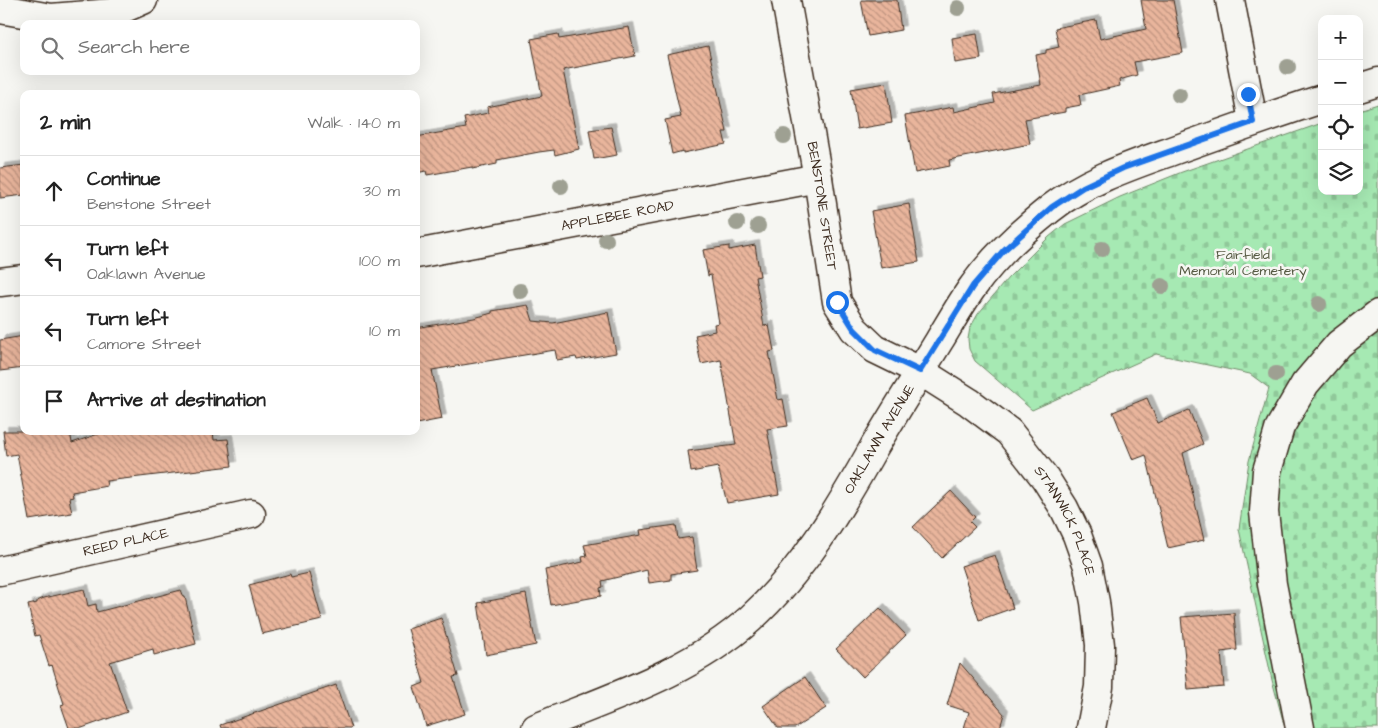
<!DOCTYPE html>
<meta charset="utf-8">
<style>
:root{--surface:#fff;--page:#f6f6f6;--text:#222;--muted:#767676;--line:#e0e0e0}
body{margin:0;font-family:"Architects Daughter",sans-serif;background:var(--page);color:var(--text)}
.controls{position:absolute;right:15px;top:15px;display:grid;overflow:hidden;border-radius:10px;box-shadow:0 5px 20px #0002}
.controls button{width:45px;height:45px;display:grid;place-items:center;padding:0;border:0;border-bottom:1px solid var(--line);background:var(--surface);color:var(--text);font:25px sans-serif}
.stop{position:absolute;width:15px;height:15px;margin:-11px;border:4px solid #1a73e8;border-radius:50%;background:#fff}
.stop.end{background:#1a73e8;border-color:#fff;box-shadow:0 1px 5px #0008}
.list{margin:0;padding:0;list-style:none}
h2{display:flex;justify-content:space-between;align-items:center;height:65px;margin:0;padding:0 20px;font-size:21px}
h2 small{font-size:16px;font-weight:400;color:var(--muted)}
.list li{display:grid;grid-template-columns:32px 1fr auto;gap:15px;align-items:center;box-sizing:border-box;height:70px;padding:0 20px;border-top:1px solid var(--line)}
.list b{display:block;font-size:19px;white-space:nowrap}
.list p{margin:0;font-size:16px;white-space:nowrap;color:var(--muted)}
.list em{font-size:16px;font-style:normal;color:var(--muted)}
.icon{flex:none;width:28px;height:28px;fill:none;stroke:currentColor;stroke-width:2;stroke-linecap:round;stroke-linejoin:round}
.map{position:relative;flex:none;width:1378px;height:728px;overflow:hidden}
.search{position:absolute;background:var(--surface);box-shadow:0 5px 20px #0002;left:20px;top:20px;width:400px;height:55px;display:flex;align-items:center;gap:12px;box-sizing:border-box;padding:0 18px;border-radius:10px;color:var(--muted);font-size:19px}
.panel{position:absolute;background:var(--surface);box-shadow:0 5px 20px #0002;left:20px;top:90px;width:400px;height:345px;border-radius:10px}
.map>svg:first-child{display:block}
</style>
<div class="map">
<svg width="1378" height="728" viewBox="0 0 1378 728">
<defs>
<pattern id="cemetery-stones" width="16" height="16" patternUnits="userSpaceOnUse" patternTransform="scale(1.25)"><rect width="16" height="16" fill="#a6e9b3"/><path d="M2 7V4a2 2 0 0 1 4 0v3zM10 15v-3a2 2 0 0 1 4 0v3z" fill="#90c89a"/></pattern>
<pattern id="building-back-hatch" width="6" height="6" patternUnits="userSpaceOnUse" patternTransform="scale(1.25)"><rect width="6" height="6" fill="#e9b59c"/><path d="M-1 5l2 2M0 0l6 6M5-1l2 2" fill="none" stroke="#be937f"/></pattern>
<filter id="shadow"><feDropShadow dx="4.5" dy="-4.5" stdDeviation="0" flood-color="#0004"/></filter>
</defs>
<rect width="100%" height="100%" fill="#f6f6f2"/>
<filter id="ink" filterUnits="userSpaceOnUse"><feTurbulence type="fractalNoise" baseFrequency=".02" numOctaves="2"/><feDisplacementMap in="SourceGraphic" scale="10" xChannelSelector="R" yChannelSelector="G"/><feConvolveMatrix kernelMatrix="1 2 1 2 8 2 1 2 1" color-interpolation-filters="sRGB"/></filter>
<g filter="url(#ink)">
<!-- cemetery -->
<path fill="url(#cemetery-stones)" stroke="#708a68" d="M1378,104V728H1285L1272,680L1239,529L1249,461L1269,388L1250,374L1156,354L1032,410L975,361L969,349L968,339L970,328L978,314L1008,278L1049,237L1065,224L1120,197L1182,172L1322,123V191H1359V110Z"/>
<!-- building -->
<g fill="url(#building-back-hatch)" stroke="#3b2a1e" filter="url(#shadow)">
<path d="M861,0H897L901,30L868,36Z"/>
<path d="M1141,0H1173L1183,53L1134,62L1137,75L1119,80L1120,86L1079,95L1081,105L1065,108V112L1025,119L1030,144L949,160L950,166L915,173L905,116L953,107L954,112L995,103L993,94L1041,85L1036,55L1046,53V50L1059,47L1055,28L1096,20L1100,39L1146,29Z"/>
<path d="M629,27L635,56L563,70L579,149L555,155L554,150L539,152L497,160V164L472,169V167L427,175L426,171L416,173V137L466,128L464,118L488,113L487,107L542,96L531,39L558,34L559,39Z"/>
<path d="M977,34L981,59L955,63L952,38Z"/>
<path d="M708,46L727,132H723L726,144L683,153V151L672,154L665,120L681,117L667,55Z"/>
<path d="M886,83L892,123L857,129L851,89Z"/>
<path d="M611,127L617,155L594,159L589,130Z"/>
<path d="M24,165V195L0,198V168Z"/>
<path d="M909,204L919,262L881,268L871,211Z"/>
<path d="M755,245L760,276L755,277L764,326L769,325L774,351L769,352L778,400L783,399L788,426L767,429L779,494L727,503L718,467L691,472L688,451L736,445L721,360L701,364L695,335L715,331L714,324L719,323L711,275L708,276L703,250L729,246V250Z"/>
<path d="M528,305L533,321L553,323L608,312L616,353L577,360L576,357L557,360L555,350L432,370L442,419L416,424V328L474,318L492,313V311Z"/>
<path d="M24,336V368L0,371V340Z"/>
<path d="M1147,398L1158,423L1189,410L1203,444L1183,453L1204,540L1168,548L1146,455L1133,460L1113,412Z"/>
<path d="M3,431H70L72,443L107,431H213L214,440L228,439L232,466L106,481L107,486L72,492L73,497L69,498L72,513L29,520L17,454L6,456Z"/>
<path d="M951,491L975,517L970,522L975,527L942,558L913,527Z"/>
<path d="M676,525L678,539L692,537L697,570L671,574V580L649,583L647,570L602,581L603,587L600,588L601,596L551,605L545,570L583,562L582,557L587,556L584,545L641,535L640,530Z"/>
<path d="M995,555L1013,608L979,620L961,566Z"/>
<path d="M309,573L322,620L262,634L249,585L290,574L291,577Z"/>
<path d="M84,589L88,606L96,604L97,612L181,590L184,597H185L196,644L154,655L153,649L110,662L127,712L82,728H69L61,705L64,704L52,665L49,666L39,635L35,636L28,605L37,603V601L44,598Z"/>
<path d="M526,594L536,645L486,655L478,603Z"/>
<path d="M880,608L906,635L863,677L836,649Z"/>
<path d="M1234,613L1237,650L1221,652L1224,687L1188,690L1181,617Z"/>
<path d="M441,618L458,676L453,677L465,714L426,726L414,687L424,683L408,629Z"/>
<path d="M960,663L1004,714L1000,728H964L969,712L947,705Z"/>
<path d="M805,677L826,708L795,728H778L763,706Z"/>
<path d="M336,685L351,728H221L220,725Z"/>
</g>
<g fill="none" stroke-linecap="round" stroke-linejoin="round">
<!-- minor casing -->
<g stroke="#3b2a1e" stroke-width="31">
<g id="minor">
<path id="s1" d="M786,0L818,178L837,302L854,329L875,349L920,371L969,402L1009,432L1045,478L1064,508L1077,535L1088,566L1095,602L1100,645L1099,687L1091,728"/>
<path d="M1230,0L1253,121"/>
<path d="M0,9L51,18L113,13L143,0"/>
<path d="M1359,88L1378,82"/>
<path id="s2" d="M416,254L818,178"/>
<path d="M0,282L24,279"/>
<path id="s3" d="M0,571L251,514"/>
<path id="s4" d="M536,728C609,698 690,673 750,619C803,571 838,511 873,449C894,413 917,377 939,341C950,323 960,305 972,288C993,258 1021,232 1050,209C1085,181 1130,166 1172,151C1222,133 1272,115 1322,99"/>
<path d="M1300,728L1272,584L1264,512L1267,471L1280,427L1305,384L1339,344L1378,314"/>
</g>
</g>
<!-- minor -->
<use href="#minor" stroke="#f6f6f2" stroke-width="28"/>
</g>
<!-- trees -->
<g fill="#9ea092">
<circle cx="958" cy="8" r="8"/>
<circle cx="1288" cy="67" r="8"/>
<circle cx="1179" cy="95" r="8"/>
<circle cx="784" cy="136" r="8"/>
<circle cx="561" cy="186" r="8"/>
<circle cx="737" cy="223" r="8"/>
<circle cx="758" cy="226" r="8"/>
<circle cx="606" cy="240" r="8"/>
<circle cx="1102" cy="249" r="8"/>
<circle cx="1162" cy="286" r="8"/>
<circle cx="520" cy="291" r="8"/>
<circle cx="1319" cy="304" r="8"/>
<circle cx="1276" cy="374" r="8"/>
</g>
</g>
<g fill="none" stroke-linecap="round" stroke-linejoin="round" filter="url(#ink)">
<!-- route -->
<path stroke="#1a73e8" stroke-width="6" d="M837,302L854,329L875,350L920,371L973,286L1004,250L1052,207L1083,187L1123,168L1253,122L1248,94"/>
</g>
<g text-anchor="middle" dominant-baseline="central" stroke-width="5" stroke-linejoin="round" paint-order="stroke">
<!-- street labels -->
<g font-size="14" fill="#3b2a1e" stroke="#f6f6f2">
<text stroke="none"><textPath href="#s1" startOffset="209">BENSTONE STREET</textPath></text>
<text stroke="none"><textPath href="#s2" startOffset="205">APPLEBEE ROAD</textPath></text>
<text stroke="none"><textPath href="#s4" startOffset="464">OAKLAWN AVENUE</textPath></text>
<text stroke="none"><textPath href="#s1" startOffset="631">STANWICK PLACE</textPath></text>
<text stroke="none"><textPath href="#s3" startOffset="129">REED PLACE</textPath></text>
</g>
<!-- park labels -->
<g font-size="14" fill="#565a43" stroke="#f6f6f2">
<text x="1243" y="255">Fairfield<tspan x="1243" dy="16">Memorial Cemetery</tspan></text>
</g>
</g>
</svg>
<div class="controls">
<button>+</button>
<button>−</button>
<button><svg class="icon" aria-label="locate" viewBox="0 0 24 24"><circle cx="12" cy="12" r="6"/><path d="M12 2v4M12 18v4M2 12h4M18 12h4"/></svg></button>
<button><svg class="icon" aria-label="layers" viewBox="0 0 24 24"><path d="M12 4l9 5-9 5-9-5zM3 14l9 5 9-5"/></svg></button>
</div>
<div class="stop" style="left:837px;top:302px"></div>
<div class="stop end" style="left:1248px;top:94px"></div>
<div class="search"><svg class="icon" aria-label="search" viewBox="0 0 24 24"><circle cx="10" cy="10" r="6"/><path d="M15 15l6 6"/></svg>Search here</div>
<section class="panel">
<h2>2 min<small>Walk · 140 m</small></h2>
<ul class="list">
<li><svg class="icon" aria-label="ahead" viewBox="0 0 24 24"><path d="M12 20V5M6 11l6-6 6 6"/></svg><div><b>Continue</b><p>Benstone Street</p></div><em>30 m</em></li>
<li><svg class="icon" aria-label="left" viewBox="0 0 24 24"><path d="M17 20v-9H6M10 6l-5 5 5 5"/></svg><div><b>Turn left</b><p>Oaklawn Avenue</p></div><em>100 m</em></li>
<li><svg class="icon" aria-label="left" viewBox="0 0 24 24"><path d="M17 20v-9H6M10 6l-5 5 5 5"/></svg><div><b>Turn left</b><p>Camore Street</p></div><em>10 m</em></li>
<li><svg class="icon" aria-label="arrive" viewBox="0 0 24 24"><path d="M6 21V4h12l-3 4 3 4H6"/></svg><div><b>Arrive at destination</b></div></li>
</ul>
</section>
</div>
